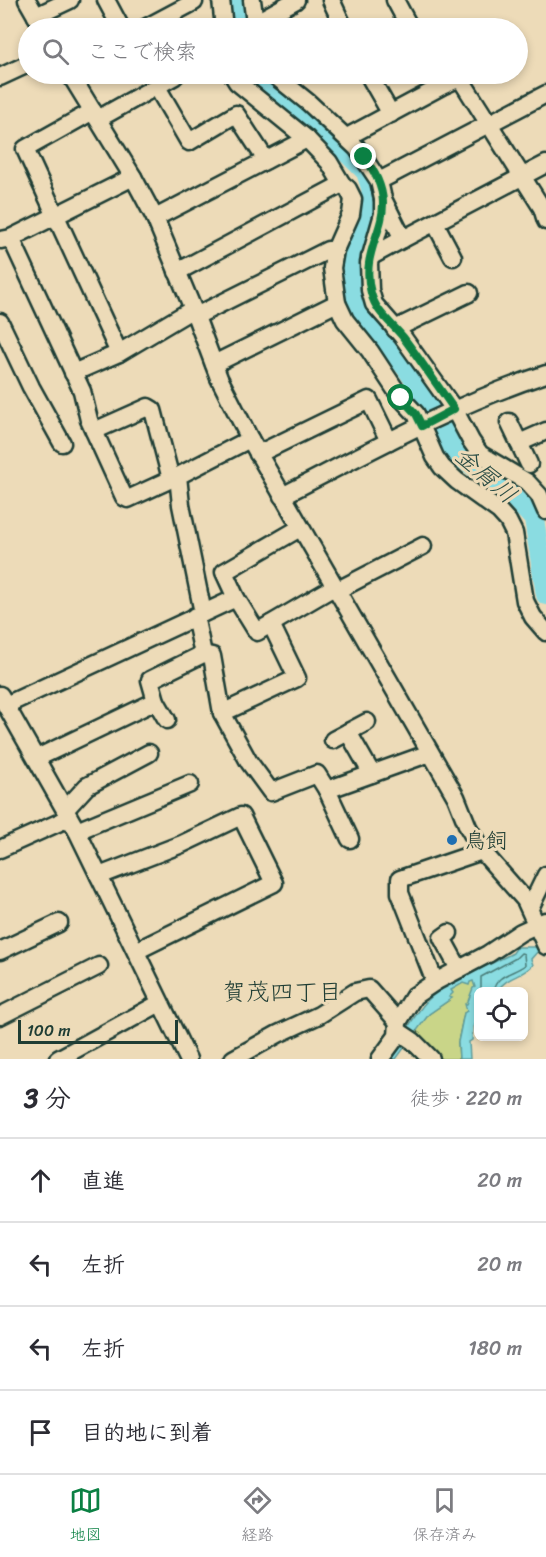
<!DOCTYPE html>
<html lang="ja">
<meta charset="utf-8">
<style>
:root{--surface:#fff;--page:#f2f2f3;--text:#2b2b33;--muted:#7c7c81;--line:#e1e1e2;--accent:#0b8043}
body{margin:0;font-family:Sriracha,"Klee One",sans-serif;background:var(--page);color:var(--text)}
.controls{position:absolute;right:18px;bottom:18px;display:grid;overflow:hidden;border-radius:9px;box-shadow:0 3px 9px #0003}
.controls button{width:54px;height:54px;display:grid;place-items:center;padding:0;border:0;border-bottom:2px solid var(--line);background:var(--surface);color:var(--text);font:30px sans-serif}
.scale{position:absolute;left:18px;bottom:15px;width:160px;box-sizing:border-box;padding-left:6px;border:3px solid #1f3d34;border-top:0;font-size:16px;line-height:21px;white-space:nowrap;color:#1f3d34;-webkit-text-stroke:4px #eddbb8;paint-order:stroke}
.stop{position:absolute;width:18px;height:18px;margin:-14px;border:4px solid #0b8043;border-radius:50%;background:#fff}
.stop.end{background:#0b8043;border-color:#fff;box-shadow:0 2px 6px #0008}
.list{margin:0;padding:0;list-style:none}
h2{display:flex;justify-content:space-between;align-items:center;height:78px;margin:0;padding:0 24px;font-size:26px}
h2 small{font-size:20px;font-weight:400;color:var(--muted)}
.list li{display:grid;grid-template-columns:39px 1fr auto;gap:18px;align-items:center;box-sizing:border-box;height:84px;padding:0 24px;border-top:2px solid var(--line)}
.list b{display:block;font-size:22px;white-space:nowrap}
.list em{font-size:20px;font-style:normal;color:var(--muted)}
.icon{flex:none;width:33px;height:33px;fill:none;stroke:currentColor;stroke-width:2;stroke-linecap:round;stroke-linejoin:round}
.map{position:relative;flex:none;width:546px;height:1059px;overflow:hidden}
.search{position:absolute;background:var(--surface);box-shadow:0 3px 9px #0003;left:18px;right:18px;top:18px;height:66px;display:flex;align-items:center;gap:15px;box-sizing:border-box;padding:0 21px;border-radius:33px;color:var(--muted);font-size:22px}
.sheet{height:414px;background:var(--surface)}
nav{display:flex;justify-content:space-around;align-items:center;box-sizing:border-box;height:84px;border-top:2px solid var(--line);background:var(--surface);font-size:16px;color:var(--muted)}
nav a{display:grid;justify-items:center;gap:3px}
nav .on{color:var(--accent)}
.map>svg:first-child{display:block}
</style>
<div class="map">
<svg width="546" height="1059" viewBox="0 0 546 1059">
<rect width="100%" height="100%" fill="#eddbb8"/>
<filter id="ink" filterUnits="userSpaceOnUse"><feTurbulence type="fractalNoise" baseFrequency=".0167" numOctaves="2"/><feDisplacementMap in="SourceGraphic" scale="12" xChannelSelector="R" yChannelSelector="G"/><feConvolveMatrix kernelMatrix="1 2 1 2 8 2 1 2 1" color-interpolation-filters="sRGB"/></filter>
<g filter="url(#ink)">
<!-- green -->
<path fill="#c9d588" stroke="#74895e" stroke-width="1.5" d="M475,980L478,985L467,1012L464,1013L458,1042L459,1059H439L413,1034L429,1014L449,1000V990L464,982Z"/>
<!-- water -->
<path fill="#8adce1" stroke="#5f9c9c" stroke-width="1.5" d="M517,947H537L539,950L531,959L533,965C520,978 507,976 497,991L478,992V1018L473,1027L472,1040L469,1042L470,1059H459L458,1042L464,1013L467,1011L465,1004H467L473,988L475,987L473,981L470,982L469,985L463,983L451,990L453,993L449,997L452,998L429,1014L396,1059H388C402,1040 411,1018 427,1001C445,982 490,965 513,953Z"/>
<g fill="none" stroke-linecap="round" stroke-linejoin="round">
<!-- shore -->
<path stroke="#4a7d79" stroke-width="1.5" d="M479,992L481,987V977L516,958L521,953L524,954L525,965C513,974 496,974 493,992"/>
<!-- river -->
<g stroke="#8adce1" stroke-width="20">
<path d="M235,0L239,28"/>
<path d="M255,74L317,123L366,172L372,191L349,272L355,306L407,369L425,396L456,454L504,487L534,519L546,595"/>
</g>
<!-- minor casing -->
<g stroke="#1f3d34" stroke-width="21">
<g id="minor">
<path d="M27,0L43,28"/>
<path d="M106,0L121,28"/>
<path d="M221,0L224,28"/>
<path d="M252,0L255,23"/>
<path d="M331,0L344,28"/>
<path d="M395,0L410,28"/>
<path d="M36,16L70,0"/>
<path d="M145,28L194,2L192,0"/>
<path d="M255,28V23L296,0"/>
<path d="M70,74L133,177L155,218L193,309L219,378L250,439L456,797L468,827L482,851L525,900L546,946"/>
<path d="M232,74L237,82L307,139L329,162L342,184L348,189L353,199L351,214L335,250L332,268L337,303L345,320L370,351L401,398L416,414L435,457L442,467L457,481L499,511L508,521L514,533L525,601L533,617L546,632"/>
<path d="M273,74L309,103L357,148L379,181L383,199L403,239L546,164"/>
<path d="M368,74L391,114"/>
<path d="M0,77L28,64"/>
<path d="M157,87L189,142L236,114L266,160"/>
<path d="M93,111L25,149L119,353"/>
<path d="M98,119L175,76"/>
<path d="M347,137L442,86L460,78L542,208L546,221"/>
<path d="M379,181L546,94"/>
<path d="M383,199V214L369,263L370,290L374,304L402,336L454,409L471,441L480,454L527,482L539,495L546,511"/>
<path d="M155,218L307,139"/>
<path d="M435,223L453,257"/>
<path d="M11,238L82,391L89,420L124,497L128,499L178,476"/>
<path d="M1,240L11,238L133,177"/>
<path d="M370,257L403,239"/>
<path d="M177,272L342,184"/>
<path d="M196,316L328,250H335"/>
<path d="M0,322L31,387L62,443"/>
<path d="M395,329L469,293"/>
<path d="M214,364L337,303"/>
<path d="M73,373L119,353L193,309"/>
<path d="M509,422L519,443L546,431"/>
<path d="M94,431L148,407L153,410L171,479"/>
<path d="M519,443L529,464"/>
<path d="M258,454L369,400L389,441"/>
<path d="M282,496C368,452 454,404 546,374"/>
<path d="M336,591L423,546"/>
<path d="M236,598L224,572L300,528"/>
<path d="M203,613L181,505L178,476L250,439"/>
<path d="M195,616L203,654"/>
<path d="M0,695L77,831L188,1059"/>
<path d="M6,705L236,598L257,632L334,587"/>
<path d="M222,713L249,762L271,792L317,774L327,790"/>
<path d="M167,720L156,701L150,680L203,654L212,656L222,713L297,678L271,624"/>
<path d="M348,732L372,774"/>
<path d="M333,740L367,722"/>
<path d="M37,758L156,701"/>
<path d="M65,810L87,786L149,753"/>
<path d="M77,831L190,784"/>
<path d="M350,839L327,790L430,753"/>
<path d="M0,849L69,818"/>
<path d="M99,876L182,844L241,816L274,883L136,951"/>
<path d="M530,908L546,875"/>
<path d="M449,933L442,938L459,969"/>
<path d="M0,951L59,923"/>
<path d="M435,982L400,893V879L482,851"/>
<path d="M0,1016L99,966"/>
<path d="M398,1031L413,1041L431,1059"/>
<path d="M58,1059L160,1003"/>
<path d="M233,1059L278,1034L319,1015L355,992L369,989L398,1022"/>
<path d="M380,1059L397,1036L398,1022L414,996L435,982L488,954L521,932L545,921"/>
</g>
</g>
<!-- minor -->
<use href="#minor" stroke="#eddbb8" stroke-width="16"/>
</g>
</g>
<g fill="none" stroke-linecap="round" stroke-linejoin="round" filter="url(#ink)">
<!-- route -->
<path stroke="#0b8043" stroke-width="8" d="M364,157C410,217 356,238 371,293C376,313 391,322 403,337C421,361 437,385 454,409L422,426L416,414L401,398"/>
</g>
<!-- markers -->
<circle fill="#1f6fb2" stroke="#eddbb8" stroke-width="2" cx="452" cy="840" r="6"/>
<g text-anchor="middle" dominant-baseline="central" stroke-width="6" stroke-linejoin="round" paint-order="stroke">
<!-- poi labels -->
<g font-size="22" fill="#1f3d34" stroke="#eddbb8" text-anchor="start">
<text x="464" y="840">鳥飼</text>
</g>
<!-- water labels -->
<g font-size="24" font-style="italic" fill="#2a4d45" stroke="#eddbb8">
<text transform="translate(486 475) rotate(41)">金屑川</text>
</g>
<!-- neighbourhood labels -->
<g font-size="24" fill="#1f3d34" stroke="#eddbb8">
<text x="282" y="992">賀茂四丁目</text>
</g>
</g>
</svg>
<div class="controls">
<button><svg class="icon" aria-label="locate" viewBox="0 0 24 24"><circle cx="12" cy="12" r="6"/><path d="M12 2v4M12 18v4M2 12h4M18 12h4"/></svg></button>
</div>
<div class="scale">100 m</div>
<div class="stop" style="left:401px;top:398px"></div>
<div class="stop end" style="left:364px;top:157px"></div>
<div class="search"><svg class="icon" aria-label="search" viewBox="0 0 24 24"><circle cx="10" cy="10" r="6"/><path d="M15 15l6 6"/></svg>ここで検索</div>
</div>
<section class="sheet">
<h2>3 分<small>徒歩 · 220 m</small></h2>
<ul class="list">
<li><svg class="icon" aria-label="ahead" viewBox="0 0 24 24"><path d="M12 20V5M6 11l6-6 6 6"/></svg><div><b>直進</b></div><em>20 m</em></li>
<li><svg class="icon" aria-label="left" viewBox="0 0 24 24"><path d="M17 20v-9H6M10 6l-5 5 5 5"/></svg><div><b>左折</b></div><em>20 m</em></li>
<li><svg class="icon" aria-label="left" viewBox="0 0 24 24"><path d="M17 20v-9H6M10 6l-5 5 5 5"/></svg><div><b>左折</b></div><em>180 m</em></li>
<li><svg class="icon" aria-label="arrive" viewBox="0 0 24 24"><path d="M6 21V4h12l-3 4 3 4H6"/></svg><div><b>目的地に到着</b></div></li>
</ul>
</section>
<nav>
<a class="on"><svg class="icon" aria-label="map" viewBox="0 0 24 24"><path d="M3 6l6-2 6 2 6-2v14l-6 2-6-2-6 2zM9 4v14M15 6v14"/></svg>地図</a>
<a><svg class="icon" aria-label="directions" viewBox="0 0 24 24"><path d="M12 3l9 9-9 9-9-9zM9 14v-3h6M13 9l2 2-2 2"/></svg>経路</a>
<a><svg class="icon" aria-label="saved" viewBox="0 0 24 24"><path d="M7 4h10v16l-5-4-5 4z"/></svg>保存済み</a>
</nav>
